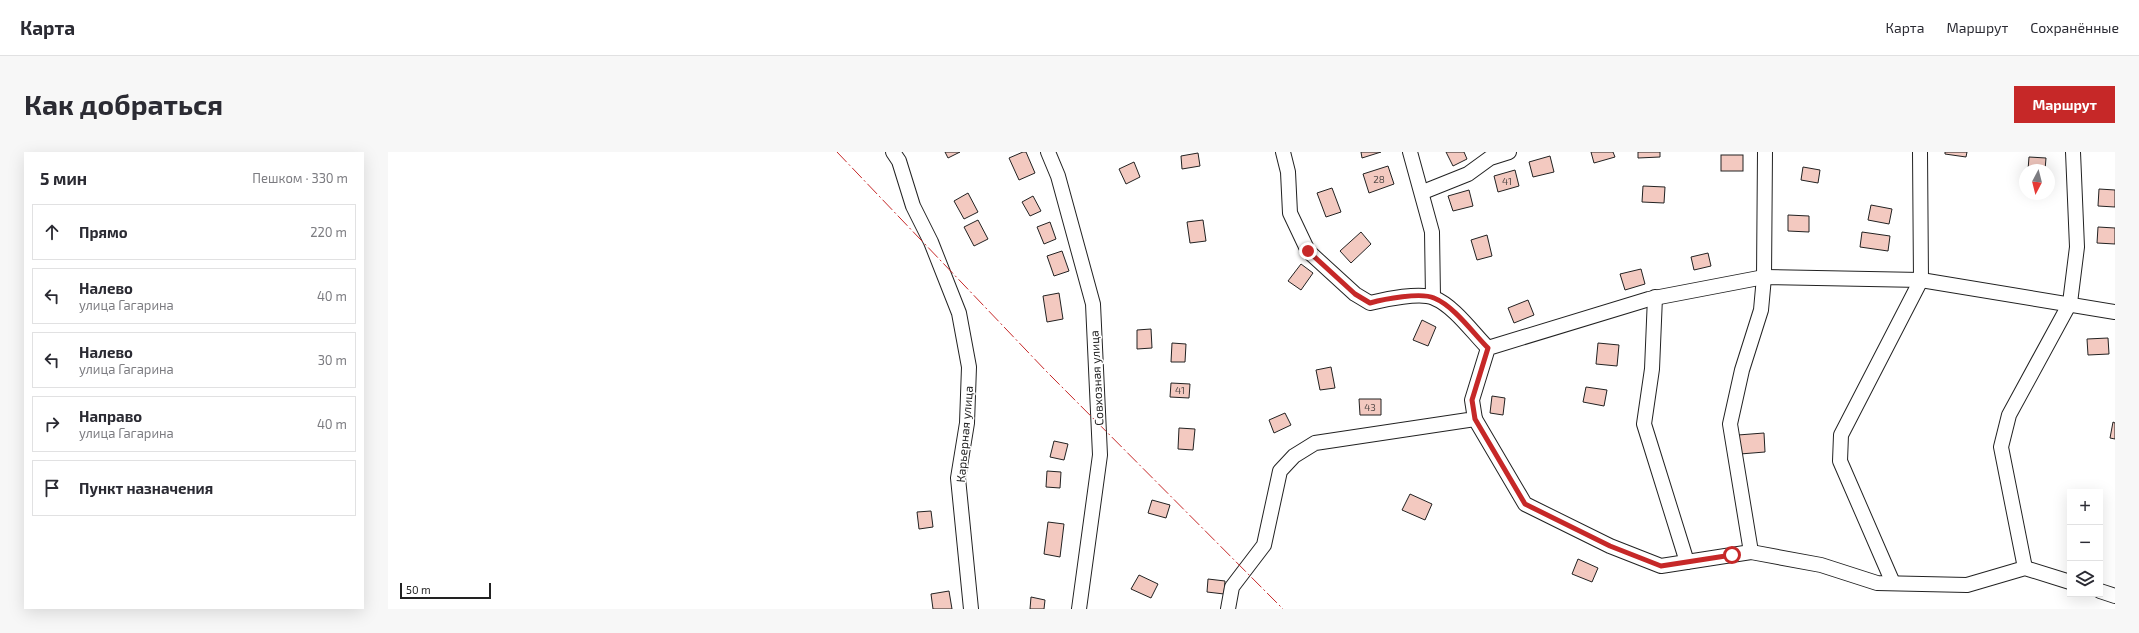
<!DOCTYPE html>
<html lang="ru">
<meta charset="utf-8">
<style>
:root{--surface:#fff;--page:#f7f7f7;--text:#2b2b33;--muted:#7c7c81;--line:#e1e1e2;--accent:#c62828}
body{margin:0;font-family:"Exo 2",sans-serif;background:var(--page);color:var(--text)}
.controls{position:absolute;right:12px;bottom:12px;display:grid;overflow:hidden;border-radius:0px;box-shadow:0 4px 16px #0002}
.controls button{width:36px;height:36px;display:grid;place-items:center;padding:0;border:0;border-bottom:1px solid var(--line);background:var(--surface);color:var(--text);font:20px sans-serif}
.compass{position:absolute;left:1631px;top:12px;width:36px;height:36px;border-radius:50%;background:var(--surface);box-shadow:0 4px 16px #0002;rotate:187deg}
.scale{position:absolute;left:12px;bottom:10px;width:91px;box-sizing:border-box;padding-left:4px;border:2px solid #222;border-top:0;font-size:11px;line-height:14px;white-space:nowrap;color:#222;-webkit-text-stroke:3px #fff;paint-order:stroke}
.stop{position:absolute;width:12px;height:12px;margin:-9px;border:3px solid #c62828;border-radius:50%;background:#fff}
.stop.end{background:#c62828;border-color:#fff;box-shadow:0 1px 4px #0008}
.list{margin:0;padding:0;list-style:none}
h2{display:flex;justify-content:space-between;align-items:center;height:52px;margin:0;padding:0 16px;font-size:17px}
h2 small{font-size:13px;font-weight:400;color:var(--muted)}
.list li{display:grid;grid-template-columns:26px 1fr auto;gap:12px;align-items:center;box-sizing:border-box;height:56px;margin:0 8px 8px;padding:0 8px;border:1px solid var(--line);border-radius:0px}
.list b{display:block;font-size:15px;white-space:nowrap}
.list p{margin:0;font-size:13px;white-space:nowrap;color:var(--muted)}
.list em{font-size:13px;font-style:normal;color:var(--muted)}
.icon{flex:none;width:22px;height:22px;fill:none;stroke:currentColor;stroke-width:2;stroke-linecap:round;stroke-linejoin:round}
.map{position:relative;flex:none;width:1727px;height:457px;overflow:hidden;border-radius:0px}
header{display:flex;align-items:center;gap:24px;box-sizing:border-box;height:56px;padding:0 20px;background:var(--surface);border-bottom:1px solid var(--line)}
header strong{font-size:19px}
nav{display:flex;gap:22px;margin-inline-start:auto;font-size:14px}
.intro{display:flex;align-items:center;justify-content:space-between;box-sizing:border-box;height:96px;padding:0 24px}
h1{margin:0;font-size:28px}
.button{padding:10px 18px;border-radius:0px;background:var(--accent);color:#fff;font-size:14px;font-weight:700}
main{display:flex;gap:24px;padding:0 24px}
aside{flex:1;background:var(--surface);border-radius:0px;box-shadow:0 4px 16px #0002}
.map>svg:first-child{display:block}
</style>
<header>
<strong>Карта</strong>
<nav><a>Карта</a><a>Маршрут</a><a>Сохранённые</a></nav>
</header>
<div class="intro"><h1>Как добраться</h1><a class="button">Маршрут</a></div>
<main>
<aside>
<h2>5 мин<small>Пешком · 330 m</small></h2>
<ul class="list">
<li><svg class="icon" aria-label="ahead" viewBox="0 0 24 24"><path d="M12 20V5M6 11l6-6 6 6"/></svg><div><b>Прямо</b></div><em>220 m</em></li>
<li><svg class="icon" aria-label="left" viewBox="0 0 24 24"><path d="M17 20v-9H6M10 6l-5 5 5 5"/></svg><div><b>Налево</b><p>улица Гагарина</p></div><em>40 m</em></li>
<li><svg class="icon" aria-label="left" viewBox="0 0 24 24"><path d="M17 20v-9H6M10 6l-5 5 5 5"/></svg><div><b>Налево</b><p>улица Гагарина</p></div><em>30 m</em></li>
<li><svg class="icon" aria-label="right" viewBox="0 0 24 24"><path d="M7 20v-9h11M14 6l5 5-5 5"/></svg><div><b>Направо</b><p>улица Гагарина</p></div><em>40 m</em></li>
<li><svg class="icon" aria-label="arrive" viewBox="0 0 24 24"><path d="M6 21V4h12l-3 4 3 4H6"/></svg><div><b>Пункт назначения</b></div></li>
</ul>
</aside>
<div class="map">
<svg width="1727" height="457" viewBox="0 0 1727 457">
<rect width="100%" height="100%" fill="#fff"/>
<!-- building -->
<g fill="#f3c9c0" stroke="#222">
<path d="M557,0H572L560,6Z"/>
<path d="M635,0H638L647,21L631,28L621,6Z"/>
<path d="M973,0H993L974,6Z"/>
<path d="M1058,0H1076L1079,7L1065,14Z"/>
<path d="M1203,0H1225L1227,5L1206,11Z"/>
<path d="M1250,0H1272V5L1250,6Z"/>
<path d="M1557,0H1579L1578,5L1557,2Z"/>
<path d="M810,1L812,14L794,17L793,4Z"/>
<rect x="1333" y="3" width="22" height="16"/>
<path d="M1162,4L1166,20L1145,25L1141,10Z"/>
<path d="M1641,5L1658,6L1657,18H1640Z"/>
<path d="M746,10L752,25L738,32L731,17Z"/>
<path d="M1000,14L1006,32L981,41L975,22Z"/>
<path d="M1415,15L1432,18L1430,31L1413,28Z"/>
<path d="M1127,18L1131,34L1110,40L1106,24Z"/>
<path d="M1255,34L1277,35L1276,51L1254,50Z"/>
<path d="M944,36L953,60L938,65L929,41Z"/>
<path d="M1711,37L1727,38V55L1710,54Z"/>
<path d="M1081,38L1085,54L1065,59L1060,44Z"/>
<path d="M580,41L590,60L576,67L566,49Z"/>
<path d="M645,44L653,59L642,64L634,50Z"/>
<path d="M1483,53L1504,57L1501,72L1480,68Z"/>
<path d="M1400,63L1421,64V80L1400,79Z"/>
<path d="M590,68L600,87L586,94L576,75Z"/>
<path d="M815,68L818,89L802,91L799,70Z"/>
<path d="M662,70L668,87L656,92L649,75Z"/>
<path d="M1710,75L1727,76V92L1709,91Z"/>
<path d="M973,80L983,92L963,111L952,99Z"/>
<path d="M1474,80L1502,84L1500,99L1472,95Z"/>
<path d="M1099,83L1104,104L1089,108L1083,88Z"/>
<path d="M674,99L681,119L666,124L659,104Z"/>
<path d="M1320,101L1323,114L1306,118L1303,105Z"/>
<path d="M913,112L925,121L913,138L900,129Z"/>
<path d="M1253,117L1257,132L1237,138L1232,122Z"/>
<path d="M671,141L675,167L659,170L655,144Z"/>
<path d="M1140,148L1146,163L1126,171L1120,156Z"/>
<path d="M1034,168L1048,175L1040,194L1025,188Z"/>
<path d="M763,177L764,196L749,197V178Z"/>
<path d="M1720,186L1721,202L1700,203L1699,187Z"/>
<path d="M784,191L798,192L797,210H783Z"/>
<path d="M1210,191L1231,193L1229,214L1208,212Z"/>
<path d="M943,215L947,236L932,238L928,218Z"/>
<path d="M783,231L802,232L801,246L782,245Z"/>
<path d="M1198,235L1219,238L1216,254L1195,250Z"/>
<path d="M1104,244L1117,246L1115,263L1102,261Z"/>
<path d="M971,247H993V263H972Z"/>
<path d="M897,261L903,273L886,281L881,268Z"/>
<path d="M1725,270L1727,271V287L1722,286Z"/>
<path d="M791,276L807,277L805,298L790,297Z"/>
<path d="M1376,281L1377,300L1352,302L1350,283Z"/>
<path d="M666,289L680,292L676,308L662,305Z"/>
<path d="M659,319L673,320L672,336L658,335Z"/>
<path d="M1022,342L1044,352L1037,368L1014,358Z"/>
<path d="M764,348L782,353L778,366L760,361Z"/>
<path d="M543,359L545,375L531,377L529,360Z"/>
<path d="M660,370L676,372L672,405L656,402Z"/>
<path d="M1190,407L1210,416L1204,430L1184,422Z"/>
<path d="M751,423L770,432L763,446L743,437Z"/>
<path d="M820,427L837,429L836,442L819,440Z"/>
<path d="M561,439L564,457H545L543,442Z"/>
<path d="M643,445L657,448L656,457H642Z"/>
</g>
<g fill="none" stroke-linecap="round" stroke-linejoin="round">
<!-- minor casing -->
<g stroke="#222" stroke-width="16">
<g id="minor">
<path d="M505,0L511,9L525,54L543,90L571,161L581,215L579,271L570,326L583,457"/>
<path d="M660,0L670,24L705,152L712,303L691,457"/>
<path d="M895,0L900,20L902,61L920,99L967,142L982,151C997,147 1033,140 1046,146C1066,154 1085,181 1100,196"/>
<path d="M1022,0L1044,80L1045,145"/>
<path d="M1035,40L1080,22L1102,6L1121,0"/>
<path d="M1267,145L1264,217L1256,272L1299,410"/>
<path d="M1087,267L1137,352L1222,394L1273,414L1363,400L1433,413L1489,431L1579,433L1637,416L1682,430"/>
<path d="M1363,400L1342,272L1354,218L1373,158L1376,125L1377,0"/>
<path d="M1637,416L1613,295L1621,263L1682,151L1689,95L1685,0"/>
<path d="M1505,431L1452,309L1453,283L1533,128L1532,0"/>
<path d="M1712,439L1727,444"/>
<path d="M840,457L844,435L876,393L892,319L906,304L927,291L1087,267L1084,248L1100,196L1261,147L1376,125L1533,128L1727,160"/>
</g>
</g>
<!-- minor -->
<use href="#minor" stroke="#fff" stroke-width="14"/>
<!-- power -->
<path stroke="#c62828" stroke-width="1" stroke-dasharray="14 3 2 3" stroke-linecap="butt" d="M449,0L659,220L895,457"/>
</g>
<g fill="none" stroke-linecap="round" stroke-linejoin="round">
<!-- route -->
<path stroke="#c62828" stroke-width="5" d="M920,99L967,142L982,151C996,147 1033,140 1046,146C1066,154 1085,181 1100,196L1084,248L1087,267L1137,352L1222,394L1273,414L1344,403"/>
</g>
<g text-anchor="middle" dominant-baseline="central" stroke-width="3" stroke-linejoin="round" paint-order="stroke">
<!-- number labels -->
<g font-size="10" fill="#564c4a">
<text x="991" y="27">28</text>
<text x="1119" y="29">41</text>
<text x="792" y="238">41</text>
<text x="982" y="255">43</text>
</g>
<!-- street labels -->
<g font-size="12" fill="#222" stroke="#fff">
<text transform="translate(708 226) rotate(-93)">Совхозная улица</text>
<text transform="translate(576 282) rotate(-85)">Карьерная улица</text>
</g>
</g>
</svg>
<div class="controls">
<button>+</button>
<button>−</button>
<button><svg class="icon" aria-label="layers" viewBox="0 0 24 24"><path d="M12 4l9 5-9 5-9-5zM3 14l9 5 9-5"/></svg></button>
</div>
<svg class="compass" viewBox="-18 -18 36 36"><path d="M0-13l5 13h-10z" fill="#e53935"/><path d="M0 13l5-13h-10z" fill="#7c7c81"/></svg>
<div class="scale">50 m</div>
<div class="stop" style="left:1344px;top:403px"></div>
<div class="stop end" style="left:920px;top:99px"></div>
</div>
</main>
